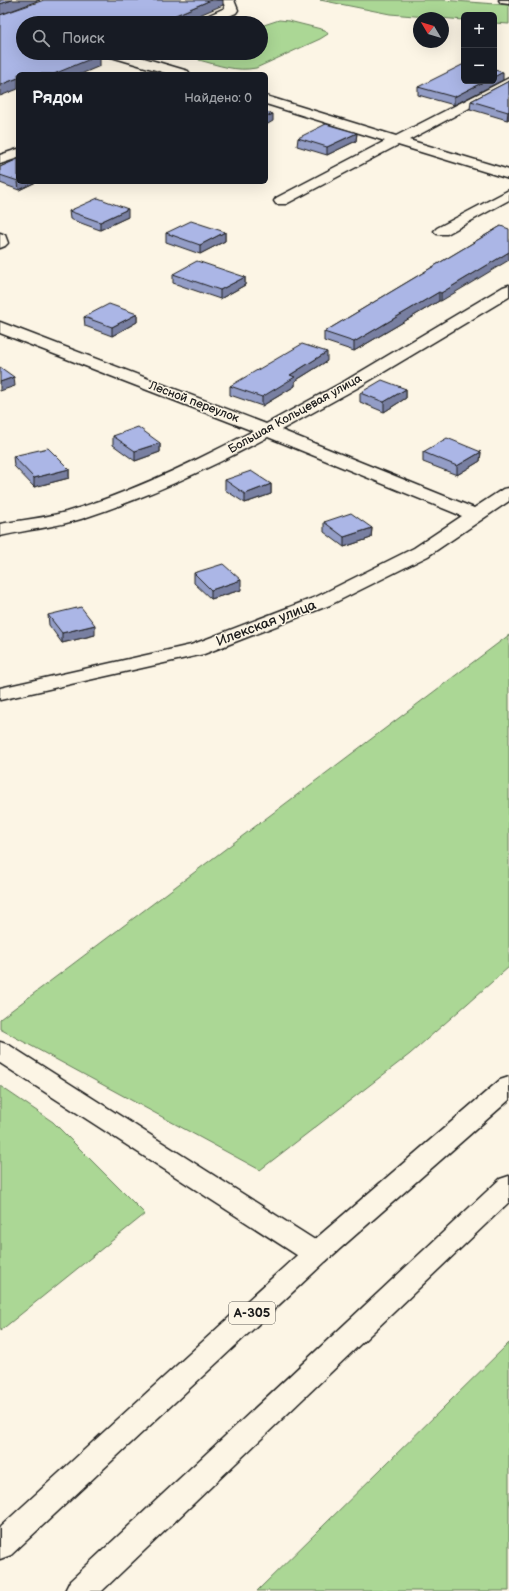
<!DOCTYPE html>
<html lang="ru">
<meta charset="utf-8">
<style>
:root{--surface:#171b24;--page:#20242c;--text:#f1f3f6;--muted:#9ea1a6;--line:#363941}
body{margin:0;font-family:"Balsamiq Sans",sans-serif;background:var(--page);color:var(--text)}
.controls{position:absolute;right:12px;top:12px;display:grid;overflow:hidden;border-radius:6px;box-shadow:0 4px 16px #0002}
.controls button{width:36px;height:36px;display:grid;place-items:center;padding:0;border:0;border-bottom:1px solid var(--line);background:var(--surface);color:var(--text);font:20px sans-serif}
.compass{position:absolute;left:413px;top:12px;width:36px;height:36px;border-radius:50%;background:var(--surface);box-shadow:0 4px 16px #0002;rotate:308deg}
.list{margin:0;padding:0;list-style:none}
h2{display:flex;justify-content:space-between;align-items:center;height:52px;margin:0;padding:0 16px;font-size:17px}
h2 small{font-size:13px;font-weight:400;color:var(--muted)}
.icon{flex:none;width:22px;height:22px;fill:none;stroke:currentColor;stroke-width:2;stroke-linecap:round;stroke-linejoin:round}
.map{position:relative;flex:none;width:509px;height:1591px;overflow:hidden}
.search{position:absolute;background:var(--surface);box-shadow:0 4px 16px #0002;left:16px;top:16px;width:252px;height:44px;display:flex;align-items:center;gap:10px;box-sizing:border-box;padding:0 14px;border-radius:22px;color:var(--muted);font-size:15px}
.panel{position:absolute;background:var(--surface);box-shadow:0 4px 16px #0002;left:16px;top:72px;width:252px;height:112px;border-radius:6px}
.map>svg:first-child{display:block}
</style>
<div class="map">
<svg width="509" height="1591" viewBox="0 0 509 1591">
<rect width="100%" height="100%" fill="#fcf5e5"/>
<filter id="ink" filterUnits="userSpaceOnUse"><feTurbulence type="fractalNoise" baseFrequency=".025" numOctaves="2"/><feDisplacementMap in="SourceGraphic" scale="8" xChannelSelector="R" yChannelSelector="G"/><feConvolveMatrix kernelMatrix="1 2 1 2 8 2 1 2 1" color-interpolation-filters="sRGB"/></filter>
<g filter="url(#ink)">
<!-- green -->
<g fill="#abd795" stroke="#647a58">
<path d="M320,0H442L509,5V24L494,23V15H464V20L390,14Z"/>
<path d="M279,20L289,21L325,30L328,34L320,39L256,68C236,72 218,65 199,60L197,56L199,53H261V26Z"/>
<path d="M509,635V967L410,1054L260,1170L0,1029V1019Z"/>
<path d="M0,1086L53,1122L145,1214L0,1331Z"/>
<path d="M509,1343V1591H257Z"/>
</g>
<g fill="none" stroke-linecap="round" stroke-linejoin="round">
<!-- minor casing -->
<g stroke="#1c1c1c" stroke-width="3">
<g id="minor">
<path d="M217,0H234L238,10L236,13L213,23H196L198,20L225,8L224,4Z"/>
<path d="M499,0H509V4L501,3Z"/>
<path d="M107,53H127L188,71L190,74H169L108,56Z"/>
<path d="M509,78V87L409,140L509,170V179L398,145L286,204H276L274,201L276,198L385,141L266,104V96L396,136Z"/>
<path d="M18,149V158L0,164V155Z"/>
<path d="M509,190V200L447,234H437L434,231L437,228Z"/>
<path d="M0,233L5,235L8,243L5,246L0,248Z"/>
<path d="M509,285V297L357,388L281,430L474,508L503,489L509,488V501L428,556L330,605L204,654L0,700V688L191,645L316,597L414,548L462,516L268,437C208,469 146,498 81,519C55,527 27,530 0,536V524C22,520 44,518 66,512C130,493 194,462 253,431L0,333V322L266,424L345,381L503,287Z"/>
<path d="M0,1042L9,1045L326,1247L330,1254L326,1261L316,1264L306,1261L0,1063Z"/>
</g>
</g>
<!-- highway casing -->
<g stroke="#1c1c1c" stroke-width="3">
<g id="highway">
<path d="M509,1077V1100L326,1261L11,1555L0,1559V1527L306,1247L500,1080Z"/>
<path d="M509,1176V1202L102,1591H65L70,1581L500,1179Z"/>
</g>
</g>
<!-- minor -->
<use href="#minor" fill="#fcf5e5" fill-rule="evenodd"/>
<!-- highway -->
<use href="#highway" fill="#fcf5e5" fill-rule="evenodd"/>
</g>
<!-- wall -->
<g fill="#939dc6" stroke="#1c1c1c">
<path d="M503,80L454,105L418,95V87Z"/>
<path d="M509,81V119L507,120L470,109L471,101Z"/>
<path d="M357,133L356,141L327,155L297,146L298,138Z"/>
<path d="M18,159V182H36L19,190L0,183V167Z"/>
<path d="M69,211L128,217L100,230L70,219Z"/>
<path d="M501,226L441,301H439L354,351L324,341V332Z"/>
<path d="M225,232V241L200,254L166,242V233Z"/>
<path d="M173,274L245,277V285L220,299L173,283Z"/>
<path d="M137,314V322L112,336L85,326L84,317Z"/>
<path d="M327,361L295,381V386L262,406L230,395V386Z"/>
<path d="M406,389V398L384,412L360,402V393Z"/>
<path d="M113,436L160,443V452L135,461L113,445Z"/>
<path d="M423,452H481L480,461L457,475L423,462Z"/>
<path d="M13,456L69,469V478L34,487L14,466Z"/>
<path d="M225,480L271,484V494L245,503L225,490Z"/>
<path d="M324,522L372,528L371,538L344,547L324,532Z"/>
<path d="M194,573L241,590L211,599L194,583Z"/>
<path d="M48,615L95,635L62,643L49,625Z"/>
</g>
<!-- shaded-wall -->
<g fill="#787fa1" stroke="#1c1c1c">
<path d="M12,0H40L0,15V4Z"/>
<path d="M211,0H223V5L181,23H157Z"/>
<path d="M88,53H107L106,55L100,58V66L81,74H54Z"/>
<path d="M503,72V80L454,105V97L485,81H494V77Z"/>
<path d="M18,78V89L0,96V85Z"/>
<path d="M509,111V119L507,120L508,112Z"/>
<path d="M273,114V121L266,125V117Z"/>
<path d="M357,133L356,141L327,155V147Z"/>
<path d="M18,182H36L19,190Z"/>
<path d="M128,209V217L100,230V222Z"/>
<path d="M225,232V241L200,254V245Z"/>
<path d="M509,252V260L441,301V293Z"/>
<path d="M245,277V285L220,299V290Z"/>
<path d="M439,292V301L354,351V342Z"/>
<path d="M137,314V322L112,336V327Z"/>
<path d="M327,352V361L295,381V386L262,406V397L290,375Z"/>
<path d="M14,377L15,386L0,391V382Z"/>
<path d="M406,389V398L384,412V402Z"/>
<path d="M160,443V452L135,461V451Z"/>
<path d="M481,452L480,461L457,475V466Z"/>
<path d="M69,469V478L34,487V478Z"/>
<path d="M271,484V494L245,503V494Z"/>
<path d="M372,528L371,538L344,547V537Z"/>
<path d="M241,580V590L211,599V590Z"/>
<path d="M95,625V635L62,643V633Z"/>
</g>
<!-- building -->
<g fill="#abb6e6" stroke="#1c1c1c">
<path d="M0,0H12L0,4Z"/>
<path d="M44,0H211L157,23H23V53H92L100,55L54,74H30L28,73L27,74H18V78L0,85V15Z"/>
<path d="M464,64V81H485L454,97L418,87Z"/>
<path d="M494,70L503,72L494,77Z"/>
<path d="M509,81V111L508,112L471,101Z"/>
<path d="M266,112L273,114L266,117Z"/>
<path d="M326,124L357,133L327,147L298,138Z"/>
<path d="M18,159V181L0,175V167Z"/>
<path d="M98,198L128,209L100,222L69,211Z"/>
<path d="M191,221L225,232L200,245L166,233Z"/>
<path d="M501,226L509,229V252L441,293L439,292L354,342L324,332Z"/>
<path d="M197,261L245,277L220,290L173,274Z"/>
<path d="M109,304L137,314L112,327L84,317Z"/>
<path d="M302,344L327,352L290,375L295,377L262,397L230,386Z"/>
<path d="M0,367L14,377L0,382Z"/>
<path d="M382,380L406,389L384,402L360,393Z"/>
<path d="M138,427L160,443L135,451L113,436Z"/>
<path d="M447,438L481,452L457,466L423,452Z"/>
<path d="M48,448L69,469L34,478L13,456Z"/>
<path d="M251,471L271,484L245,494L225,480Z"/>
<path d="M351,513L372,528L344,537L324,522Z"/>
<path d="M223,564L241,580L211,590L194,573Z"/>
<path d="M81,607L95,625L62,633L48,615Z"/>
</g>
</g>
<g text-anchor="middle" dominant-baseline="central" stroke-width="3" stroke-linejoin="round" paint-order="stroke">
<!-- far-street labels -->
<g font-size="12" fill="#1c1c1c" stroke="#fcf5e5">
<text transform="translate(194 402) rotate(21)">Лесной переулок</text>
<text transform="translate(295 414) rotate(-29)">Большая Кольцевая улица</text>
</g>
<!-- shield labels -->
<rect fill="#fcf5e5" stroke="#5f5d58" stroke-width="1" x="229" y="1302" width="46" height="22" rx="3"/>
<g font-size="13" font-weight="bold" fill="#1c1c1c">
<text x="252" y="1313">А-305</text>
</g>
<!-- street labels -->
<g font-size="14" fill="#1c1c1c" stroke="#fcf5e5">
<text transform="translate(266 623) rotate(-21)">Илекская улица</text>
</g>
</g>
</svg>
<div class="controls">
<button>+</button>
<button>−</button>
</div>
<svg class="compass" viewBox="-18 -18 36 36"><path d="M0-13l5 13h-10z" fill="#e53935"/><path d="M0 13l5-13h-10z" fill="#9ea1a6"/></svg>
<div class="search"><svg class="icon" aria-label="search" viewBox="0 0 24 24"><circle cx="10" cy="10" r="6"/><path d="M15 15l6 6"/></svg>Поиск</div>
<section class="panel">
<h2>Рядом<small>Найдено: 0</small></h2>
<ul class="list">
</ul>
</section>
</div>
